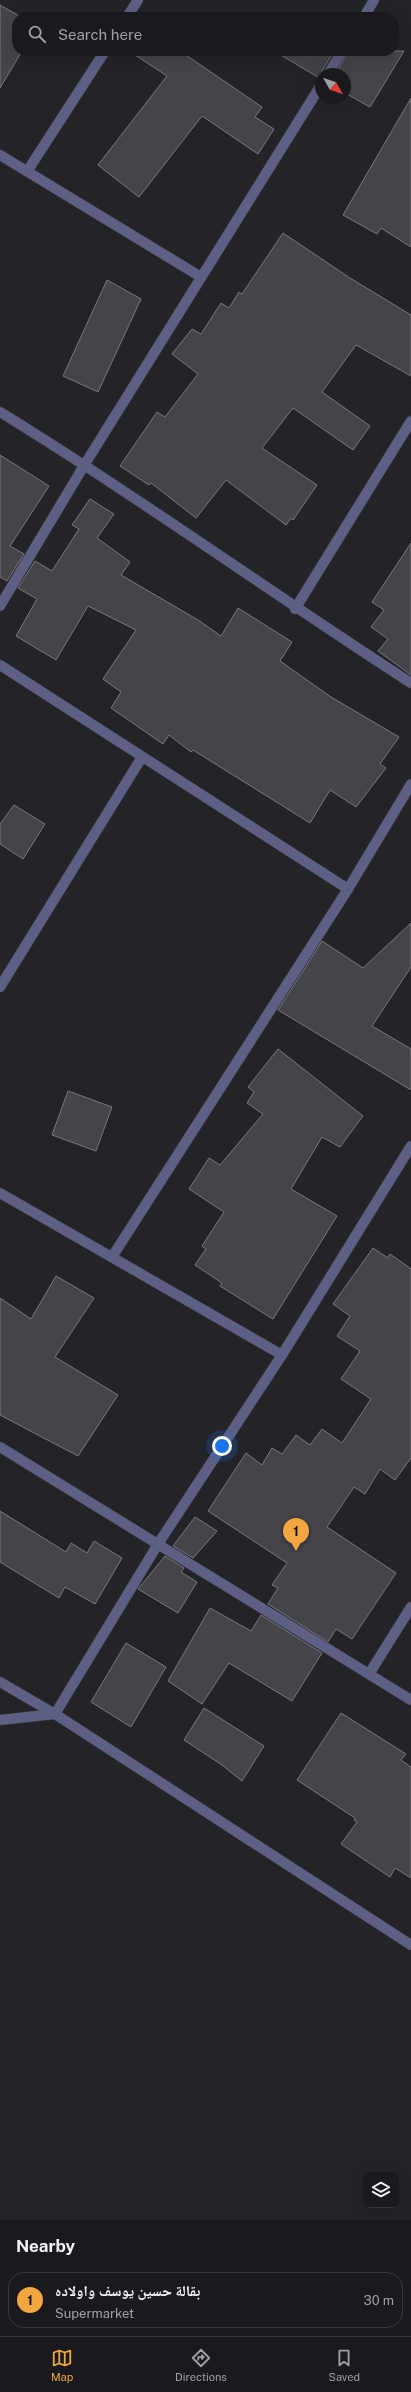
<!DOCTYPE html>
<meta charset="utf-8">
<style>
:root{--surface:#1a1a1e;--page:#27272b;--text:#f1f3f6;--muted:#9fa1a4;--line:#38383c;--accent:#f1a640}
body{margin:0;font-family:"Public Sans","Noto Naskh Arabic",sans-serif;background:var(--page);color:var(--text)}
.controls{position:absolute;right:12px;bottom:12px;display:grid;overflow:hidden;border-radius:8px;box-shadow:0 4px 16px #0002}
.controls button{width:36px;height:36px;display:grid;place-items:center;padding:0;border:0;border-bottom:1px solid var(--line);background:var(--surface);color:var(--text);font:20px sans-serif}
.compass{position:absolute;left:315px;top:68px;width:36px;height:36px;border-radius:50%;background:var(--surface);box-shadow:0 4px 16px #0002;rotate:130deg}
.you{position:absolute;left:222px;top:1446px;width:14px;height:14px;margin:-10px;border:3px solid #fff;border-radius:50%;background:#1a73e8;box-shadow:0 0 0 6px #1a73e833}
.badge{display:grid;place-items:center;width:26px;height:26px;border-radius:50%;background:var(--accent);color:#111;font-size:13px;font-weight:700}
.pin{position:absolute;translate:-50% -33px;filter:drop-shadow(0 1px 2px #0008)}
.pin::after{content:'';position:absolute;top:21px;width:14px;height:12px;background:inherit;clip-path:polygon(0 0,100% 0,50% 100%)}
.list{margin:0;padding:0;list-style:none}
h2{display:flex;justify-content:space-between;align-items:center;height:52px;margin:0;padding:0 16px;font-size:17px}
h2 small{font-size:13px;font-weight:400;color:var(--muted)}
.list li{display:grid;grid-template-columns:26px 1fr auto;gap:12px;align-items:center;box-sizing:border-box;height:56px;margin:0 8px 8px;padding:0 8px;border:1px solid var(--line);border-radius:16px}
.list b{display:block;font-size:15px;white-space:nowrap}
.list p{margin:0;font-size:13px;white-space:nowrap;color:var(--muted)}
.list em{font-size:13px;font-style:normal;color:var(--muted)}
.icon{flex:none;width:22px;height:22px;fill:none;stroke:currentColor;stroke-width:2;stroke-linecap:round;stroke-linejoin:round}
.map{position:relative;flex:none;width:411px;height:2220px;overflow:hidden}
.search{position:absolute;background:var(--surface);box-shadow:0 4px 16px #0002;left:12px;right:12px;top:12px;height:44px;display:flex;align-items:center;gap:10px;box-sizing:border-box;padding:0 14px;border-radius:16px;color:var(--muted);font-size:15px}
.sheet{height:116px;background:var(--surface)}
nav{display:flex;justify-content:space-around;align-items:center;box-sizing:border-box;height:56px;border-top:1px solid var(--line);background:var(--surface);font-size:11px;color:var(--muted)}
nav a{display:grid;justify-items:center;gap:2px}
nav .on{color:var(--accent)}
.map>svg:first-child{display:block}
</style>
<div class="map">
<svg width="411" height="2220" viewBox="0 0 411 2220">
<rect width="100%" height="100%" fill="#232328"/>
<!-- building -->
<g fill="#44454b" stroke="#78787f">
<path d="M0,5L21,17H17V51H22L0,88Z"/>
<path d="M129,51H180L262,107L255,117L274,129L258,154L202,116L139,197L98,165L167,76Z"/>
<path d="M274,51H334L322,71L321,79Z"/>
<path d="M348,51H404L370,107L345,93V74H336Z"/>
<path d="M411,98V247L381,228L377,234L343,215Z"/>
<path d="M283,233L350,278L411,315V376L356,345L322,392L370,426L353,450L293,408L262,448L317,485L293,520L291,518L286,525L226,480L196,518L151,483L149,485L120,466L157,412L165,417L198,374L172,354L192,329L201,334L221,303L229,308L239,292L242,294Z"/>
<path d="M107,280L141,299L98,392L63,376Z"/>
<path d="M0,455L49,486L10,546L24,554L7,581L0,577Z"/>
<path d="M90,499L114,514L97,538L130,562L121,575L198,620L221,636L238,608L292,642L280,661L331,697L399,737L380,764L386,768L356,807L330,790L310,823L193,750L191,752L169,735L163,744L111,708L121,692L103,679L136,630L88,606L56,660L16,636L37,599L18,588L35,561L52,571L79,529L72,525Z"/>
<path d="M411,543V675L378,651L388,639L371,627L384,610L372,602Z"/>
<path d="M14,805L45,824L23,859L0,844V824Z"/>
<path d="M411,923V967L372,1026L411,1049V1090L278,1010L322,941L363,968Z"/>
<path d="M278,1049L363,1116L340,1147L322,1137L291,1189L337,1216L273,1319L220,1286L222,1283L195,1265L206,1249L202,1246L224,1212L189,1189L209,1158L220,1165L263,1114L247,1103L254,1092L248,1087Z"/>
<path d="M68,1091L112,1107L96,1151L52,1135Z"/>
<path d="M373,1248L388,1258L390,1254L411,1269V1458L395,1480L380,1469L365,1494L354,1487L327,1527L396,1573L352,1639L336,1629L328,1642L268,1604L278,1588L272,1585L287,1563L208,1511L246,1453L262,1465L272,1448L282,1454L296,1435L310,1445L322,1429L342,1443L371,1399L341,1379L360,1351L337,1336L350,1316L333,1304Z"/>
<path d="M56,1276L94,1298L55,1357L118,1395L78,1456L0,1415V1298L31,1319Z"/>
<path d="M0,1511L66,1552L71,1543L87,1553L94,1541L122,1558L95,1604L65,1587L59,1598L0,1562Z"/>
<path d="M195,1517L217,1531L193,1558L173,1546Z"/>
<path d="M165,1556L184,1568L181,1572L197,1582L178,1613L138,1589Z"/>
<path d="M210,1608L251,1631L261,1615L322,1653L292,1701L229,1663L202,1704L168,1681Z"/>
<path d="M126,1643L166,1667L131,1727L91,1702Z"/>
<path d="M204,1708L264,1746L242,1781L222,1765L184,1740Z"/>
<path d="M341,1713L406,1754L401,1760L411,1767V1878L395,1868L390,1877L341,1844L357,1822L354,1820L355,1818L297,1780Z"/>
</g>
<g fill="none" stroke-linecap="round" stroke-linejoin="round">
<!-- minor casing -->
<g stroke="#3d3d42" stroke-width="11">
<g id="minor">
<path d="M127,17L138,0"/>
<path d="M364,17L374,0"/>
<path d="M328,74L342,51"/>
<path d="M0,155L201,277"/>
<path d="M28,170L105,51"/>
<path d="M0,412C140,498 273,594 411,683"/>
<path d="M0,606L85,464L321,85"/>
<path d="M295,609L411,421"/>
<path d="M0,665L348,889"/>
<path d="M0,987L142,757"/>
<path d="M0,1193L282,1355"/>
<path d="M112,1257L348,889L411,784"/>
<path d="M0,1447L411,1700"/>
<path d="M369,1674L411,1607"/>
<path d="M0,1682L55,1714L411,1945"/>
<path d="M0,1720L55,1714L158,1544L282,1355L411,1146"/>
</g>
</g>
<!-- minor -->
<use href="#minor" stroke="#5d6084" stroke-width="10"/>
</g>
</svg>
<div class="controls">
<button><svg class="icon" aria-label="layers" viewBox="0 0 24 24"><path d="M12 4l9 5-9 5-9-5zM3 14l9 5 9-5"/></svg></button>
</div>
<svg class="compass" viewBox="-18 -18 36 36"><path d="M0-13l5 13h-10z" fill="#e53935"/><path d="M0 13l5-13h-10z" fill="#9fa1a4"/></svg>
<div class="you"></div>
<div class="pin badge" style="left:296px;top:1551px">1</div>
<div class="search"><svg class="icon" aria-label="search" viewBox="0 0 24 24"><circle cx="10" cy="10" r="6"/><path d="M15 15l6 6"/></svg>Search here</div>
</div>
<section class="sheet">
<h2>Nearby<small></small></h2>
<ul class="list">
<li><span class="badge">1</span><div><b>بقالة حسين يوسف واولاده</b><p>Supermarket</p></div><em>30 m</em></li>
</ul>
</section>
<nav>
<a class="on"><svg class="icon" aria-label="map" viewBox="0 0 24 24"><path d="M3 6l6-2 6 2 6-2v14l-6 2-6-2-6 2zM9 4v14M15 6v14"/></svg>Map</a>
<a><svg class="icon" aria-label="directions" viewBox="0 0 24 24"><path d="M12 3l9 9-9 9-9-9zM9 14v-3h6M13 9l2 2-2 2"/></svg>Directions</a>
<a><svg class="icon" aria-label="saved" viewBox="0 0 24 24"><path d="M7 4h10v16l-5-4-5 4z"/></svg>Saved</a>
</nav>
